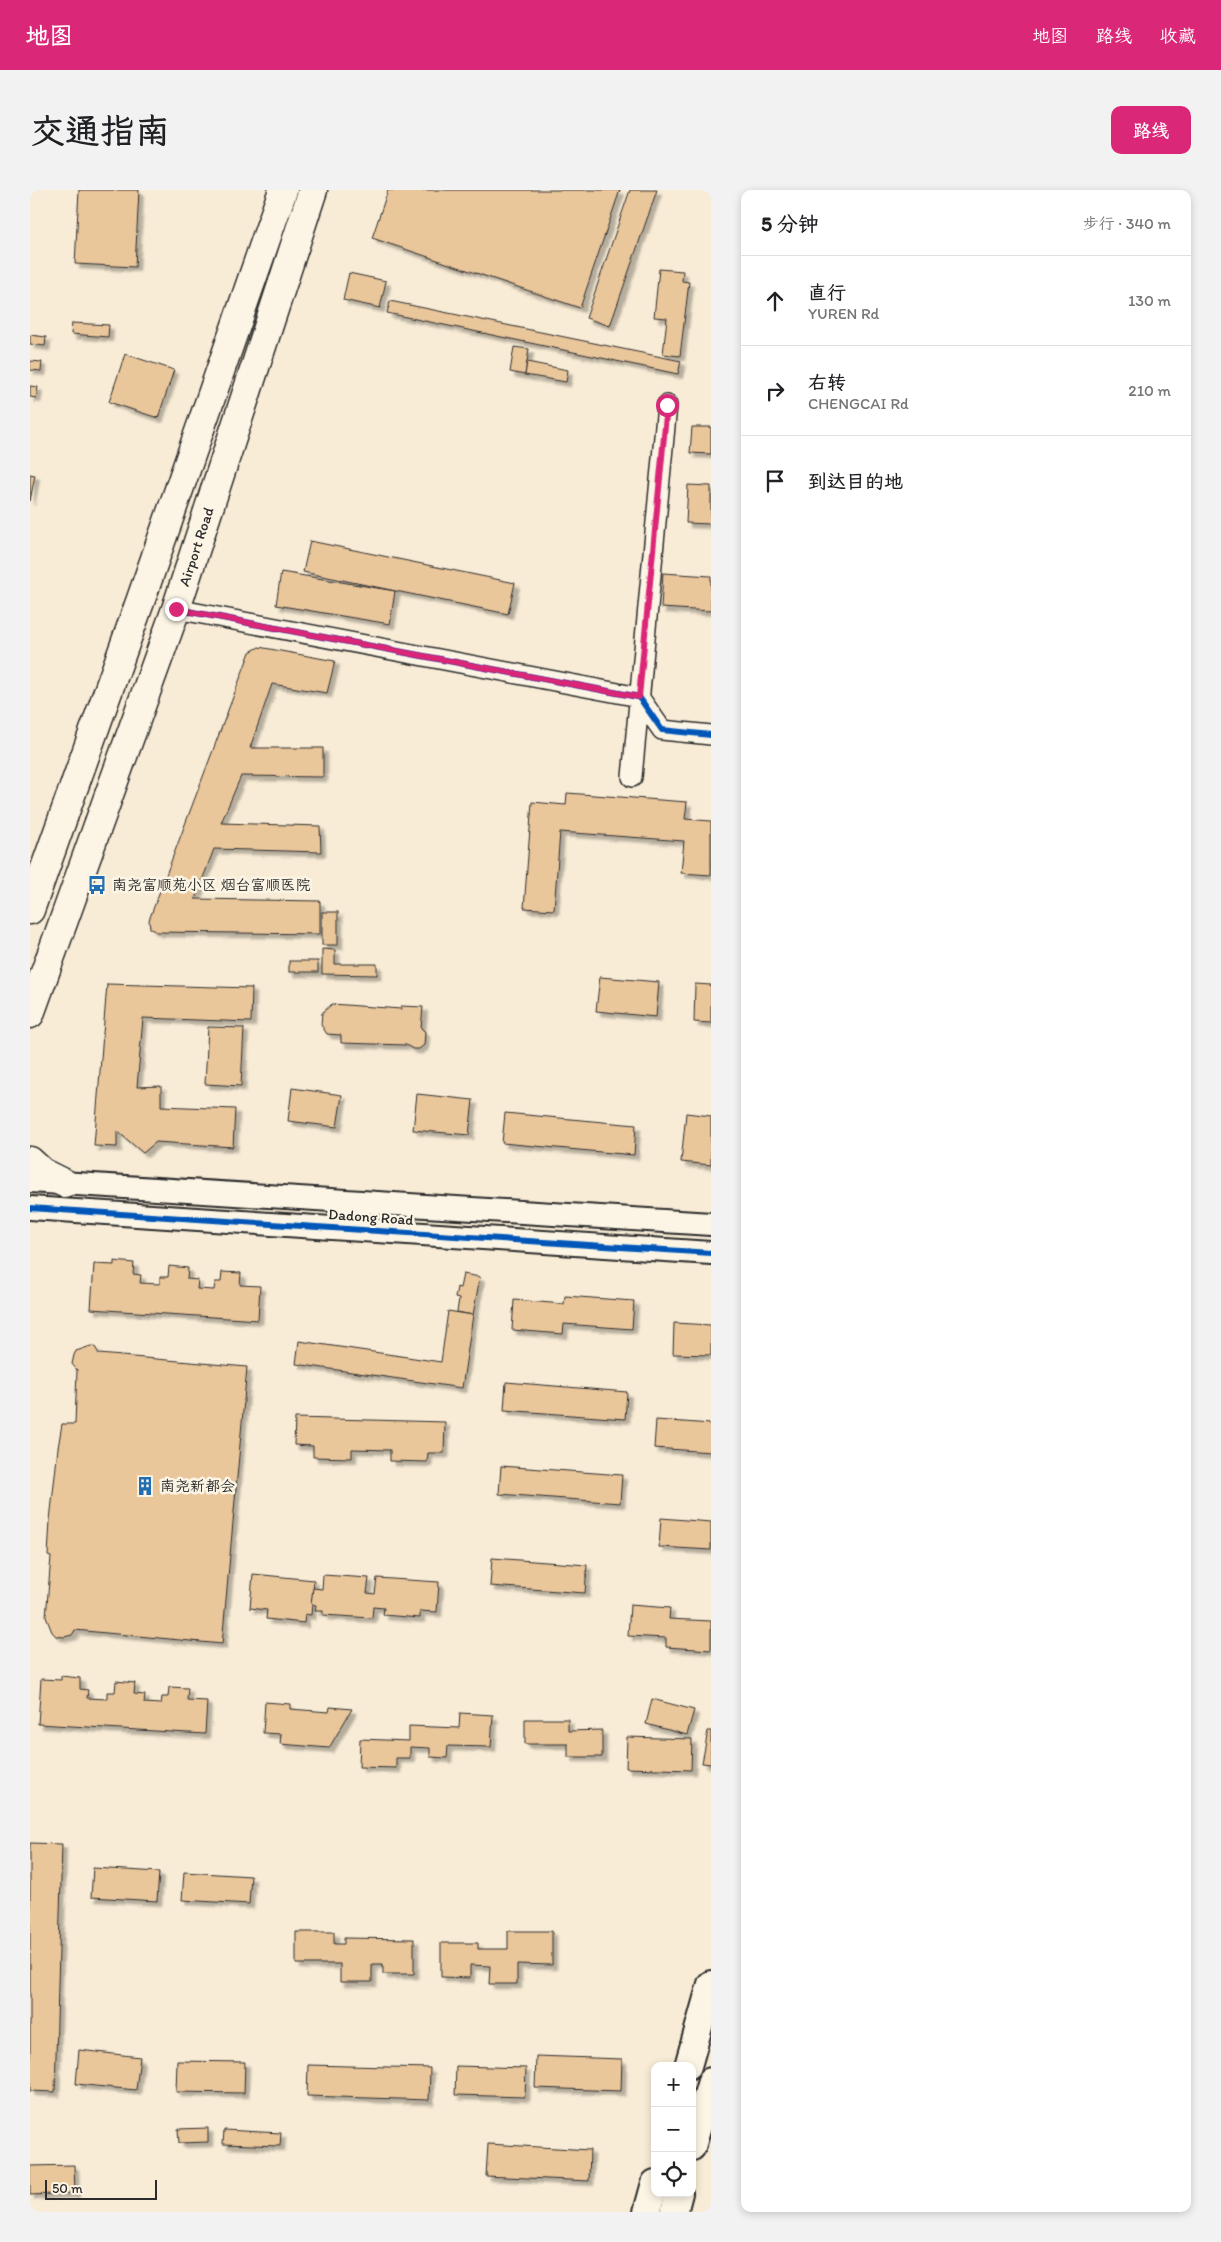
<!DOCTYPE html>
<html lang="zh">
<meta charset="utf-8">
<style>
:root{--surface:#fff;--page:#f2f2f2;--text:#202124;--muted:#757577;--line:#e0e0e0;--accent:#db2777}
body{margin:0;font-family:Itim,"LXGW WenKai TC",sans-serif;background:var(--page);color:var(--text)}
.controls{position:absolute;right:15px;bottom:15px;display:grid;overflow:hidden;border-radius:10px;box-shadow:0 2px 8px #0003}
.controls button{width:45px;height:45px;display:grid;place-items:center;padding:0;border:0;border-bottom:1px solid var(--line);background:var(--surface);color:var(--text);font:25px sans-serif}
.scale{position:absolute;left:15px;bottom:12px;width:112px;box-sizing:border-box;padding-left:5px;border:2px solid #2b2b2b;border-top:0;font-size:14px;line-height:18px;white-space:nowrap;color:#2b2b2b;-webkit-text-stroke:4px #fcf5e5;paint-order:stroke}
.stop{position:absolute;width:15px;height:15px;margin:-11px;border:4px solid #db2777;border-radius:50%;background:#fff}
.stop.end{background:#db2777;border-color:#fff;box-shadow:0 1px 5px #0008}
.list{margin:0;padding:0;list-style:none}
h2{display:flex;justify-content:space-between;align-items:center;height:65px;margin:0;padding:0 20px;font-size:21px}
h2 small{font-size:16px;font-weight:400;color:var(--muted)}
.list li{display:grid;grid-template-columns:32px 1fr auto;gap:15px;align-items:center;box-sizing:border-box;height:90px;padding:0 20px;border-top:1px solid var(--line)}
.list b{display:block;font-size:19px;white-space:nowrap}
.list p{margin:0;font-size:16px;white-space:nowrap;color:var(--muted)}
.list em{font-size:16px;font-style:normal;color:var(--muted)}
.icon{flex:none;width:28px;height:28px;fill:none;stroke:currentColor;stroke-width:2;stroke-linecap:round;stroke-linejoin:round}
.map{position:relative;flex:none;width:681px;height:2022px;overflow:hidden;border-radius:10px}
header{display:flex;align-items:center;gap:30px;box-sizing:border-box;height:70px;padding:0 25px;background:var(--accent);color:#fff}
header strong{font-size:24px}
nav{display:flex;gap:28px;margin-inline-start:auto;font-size:18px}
.intro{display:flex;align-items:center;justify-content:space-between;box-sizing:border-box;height:120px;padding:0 30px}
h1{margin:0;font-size:35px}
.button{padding:12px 22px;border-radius:10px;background:var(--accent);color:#fff;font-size:18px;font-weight:700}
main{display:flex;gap:30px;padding:0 30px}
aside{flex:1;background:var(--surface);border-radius:10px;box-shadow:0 2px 8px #0003}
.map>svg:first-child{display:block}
</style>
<header>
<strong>地图</strong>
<nav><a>地图</a><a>路线</a><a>收藏</a></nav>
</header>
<div class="intro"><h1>交通指南</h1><a class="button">路线</a></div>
<main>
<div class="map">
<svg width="681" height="2022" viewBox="0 0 681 2022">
<defs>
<filter id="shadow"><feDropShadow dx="4.5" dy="4.5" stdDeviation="1" flood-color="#0004"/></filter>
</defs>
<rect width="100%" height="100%" fill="#f8ecd6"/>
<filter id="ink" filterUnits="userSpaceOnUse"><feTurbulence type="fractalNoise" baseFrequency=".02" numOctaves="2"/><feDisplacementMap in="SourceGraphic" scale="10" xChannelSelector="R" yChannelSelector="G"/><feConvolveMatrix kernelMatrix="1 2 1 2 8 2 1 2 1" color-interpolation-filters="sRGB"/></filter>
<g filter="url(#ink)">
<!-- building -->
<g fill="#eac69b" stroke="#2b2b2b" filter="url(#shadow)">
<path d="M49,0H109L105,77L45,74Z"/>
<path d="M358,0H590L550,118L342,48Z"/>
<path d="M600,0H627L580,136L556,128Z"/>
<path d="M629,79L653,81L652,91L659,92L650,166L633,164L637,128L624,127Z"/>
<path d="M319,83L356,91L350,118L313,110Z"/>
<path d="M360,111L651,171L648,184L357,123Z"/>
<path d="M42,133L79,135L78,147L41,144Z"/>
<path d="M0,145L16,147L15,156L0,154Z"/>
<path d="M484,157L499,159L495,185L480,182Z"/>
<path d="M95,164L144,180L128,228L79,212Z"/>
<path d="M0,171L12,172L11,181L0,180Z"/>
<path d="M497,172L538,180L536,192L495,185Z"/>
<path d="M0,196L8,197L6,208L0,207Z"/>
<path d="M662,237H681V264L660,263Z"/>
<path d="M0,284L5,285L0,311Z"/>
<path d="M658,295L681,296V334L656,333Z"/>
<path d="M280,351L485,393L478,424L273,382Z"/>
<path d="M251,382L365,401L360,434L246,415Z"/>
<path d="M633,383L681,386V421L631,418Z"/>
<path d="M229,457L305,471L297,503L242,494L220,558H293V587L211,586L191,633L290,636L291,662L184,659L165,709L290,711V744L127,742L120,738L119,730L220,462Z"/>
<path d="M537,603L657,612L655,629L681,631V685L651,683L654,651L530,642L524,720L494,718L502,612L536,615Z"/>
<rect x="292" y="722" width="16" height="33"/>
<path d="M292,759L305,760V774H347V785L292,784Z"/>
<rect x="259" y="771" width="29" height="11"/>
<path d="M570,787L629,792L626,827L566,821Z"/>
<path d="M77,794L222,798L221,832L113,828L107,897L131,896V916L205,919L203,957L126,952L113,963L87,941V957L64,956Z"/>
<path d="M665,794L681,795V833L664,832Z"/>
<path d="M302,814L371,819V816L393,817L391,838L395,842L394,855L389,859H383L376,855L311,853V845L297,844L291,835L292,823Z"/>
<path d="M178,837L214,838L211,896L175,894Z"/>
<path d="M262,898L312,905L307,937L258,931Z"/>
<path d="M387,904L443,910L439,945L383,940Z"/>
<path d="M475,923L606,935L604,965L472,953Z"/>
<path d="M656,923L681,926V975L651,972Z"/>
<path d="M84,1071L104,1073L103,1084L111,1085L110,1093L130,1094V1087H138L139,1076L158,1078L157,1089L168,1090L167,1099L184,1100L185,1092H191L192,1082L211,1083L210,1095L230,1096L228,1130L61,1119L64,1074L84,1075Z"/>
<path d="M433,1084L450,1087L443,1125L427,1122L429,1109L425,1108L427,1097L430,1098Z"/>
<path d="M535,1106L604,1111L602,1139L534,1134L533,1144L482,1140L484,1110L534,1114Z"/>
<path d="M418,1121L443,1125L432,1198L266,1174L269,1151L411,1172Z"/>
<path d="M644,1133L681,1135V1165L643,1164Z"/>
<path d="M61,1156L65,1157L69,1164L217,1177L192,1454L45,1440L42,1445L34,1447L26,1446L22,1442L16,1427L21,1367L18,1366L20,1330L28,1258L32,1234H45L47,1180L42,1174L44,1165L46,1161Z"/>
<path d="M476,1192L597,1202L595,1229L474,1220Z"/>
<path d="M265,1228L415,1232L414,1263H398L397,1272L360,1271V1260L322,1259V1268L283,1267V1256L264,1255Z"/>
<path d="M626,1230L681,1234V1262L624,1258Z"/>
<path d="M471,1276L592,1285L590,1313L469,1304Z"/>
<path d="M631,1328L681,1332V1360L629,1357Z"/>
<path d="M462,1368L557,1375L555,1403L460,1396Z"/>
<path d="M223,1384L284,1390L281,1425L275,1424L274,1433L236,1429L237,1420L220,1418Z"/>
<path d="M293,1385L339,1388L337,1403L345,1404L347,1388L409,1392L407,1422L390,1421V1428L353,1425L354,1418L343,1417L342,1428L293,1425V1421H285L286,1415L281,1414L283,1398L292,1399Z"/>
<path d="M600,1415L640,1418L639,1429L681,1431V1460L636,1457V1448L598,1446Z"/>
<path d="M31,1486L50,1488V1499L58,1500L57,1508L77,1509V1502H85L86,1491L105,1493L104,1504L115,1505L114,1513L131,1514L132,1507H138L139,1497L158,1498L157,1510L177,1511L175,1544L8,1534L11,1489L31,1490Z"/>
<path d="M622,1509L664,1520L657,1545L616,1534Z"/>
<path d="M235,1512L260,1514V1519L299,1522L300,1517L322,1519L299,1558L250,1554L251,1544L233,1543Z"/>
<path d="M430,1523L463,1525L461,1557L418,1556L417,1568L400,1567V1558L380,1557V1568H366V1578L329,1577L330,1549L379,1551V1536L429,1538Z"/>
<path d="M495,1529H538V1541L572,1540V1567H538V1554H495Z"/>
<path d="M678,1541H681V1574L672,1573Z"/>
<path d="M597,1547L662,1549L661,1580L596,1578Z"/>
<path d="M0,1653L32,1654L25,1902L0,1901Z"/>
<path d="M63,1678L129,1682L127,1711L61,1707Z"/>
<path d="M154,1682L221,1686L219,1714L152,1710Z"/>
<path d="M478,1741H522V1775L487,1774V1794H459L460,1776L440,1775V1788L411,1787V1753H448V1759H478Z"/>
<path d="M266,1742H304V1754H314V1748L384,1749V1784H353V1774H342V1792H310V1774H266Z"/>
<path d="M49,1860L110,1867L106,1900L46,1894Z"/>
<path d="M506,1866L592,1869L591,1901L505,1898Z"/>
<path d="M147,1871L215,1872L214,1903L146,1902Z"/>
<path d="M278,1875L400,1878L399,1910L277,1906Z"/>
<path d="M426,1876L496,1878L495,1907L425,1905Z"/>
<path d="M178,1938V1952L149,1953L148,1939Z"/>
<path d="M194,1940L251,1943L250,1956L193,1954Z"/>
<path d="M458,1954L560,1960L559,1991L456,1986Z"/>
<path d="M44,1975L45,2003L0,2005V1976Z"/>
</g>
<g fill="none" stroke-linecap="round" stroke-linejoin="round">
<!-- minor casing -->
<g stroke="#2b2b2b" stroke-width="22">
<g id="minor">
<path d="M146,419L609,507L632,540L681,545"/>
<path d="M602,587L637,215"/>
</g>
</g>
<!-- tertiary casing -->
<g stroke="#2b2b2b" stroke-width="26">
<g id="tertiary">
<path d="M0,991L681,1034"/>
<path d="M0,1018L681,1063"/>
</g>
</g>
<!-- secondary casing -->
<g stroke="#2b2b2b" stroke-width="30">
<g id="secondary">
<path d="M658,1876L681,1794"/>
<path d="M662,1957L681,1891"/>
<path d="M617,2022L625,1993"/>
<path d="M644,2022L649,2003"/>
</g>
</g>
<!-- trunk casing -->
<g stroke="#2b2b2b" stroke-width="31">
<g id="trunk">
<path d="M0,720L111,409L253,0"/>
<path id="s1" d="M0,824L146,419L283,0"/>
<path d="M0,971L12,982L34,993"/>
</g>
</g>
<!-- minor -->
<use href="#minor" stroke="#fcf5e5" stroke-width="19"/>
<!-- tertiary -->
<use href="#tertiary" stroke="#fcf5e5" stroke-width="22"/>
<!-- secondary -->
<use href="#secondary" stroke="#fcf5e5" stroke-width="26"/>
<!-- trunk -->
<use href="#trunk" stroke="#fcf5e5" stroke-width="28"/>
<!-- cycleway casing -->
<g stroke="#fcf5e5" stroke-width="9">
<g id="cycleway">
<path d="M146,419L609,507L632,540L681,545"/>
<path d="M0,1018L681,1063"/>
</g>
</g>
<!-- cycleway -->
<use href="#cycleway" stroke="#0057b8" stroke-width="6"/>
</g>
</g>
<g fill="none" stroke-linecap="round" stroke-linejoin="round" filter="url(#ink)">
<!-- route -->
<path stroke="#db2777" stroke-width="6" d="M146,419L609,507L637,215"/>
</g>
<!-- icons -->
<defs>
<g id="bus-bare" transform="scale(1.5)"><path d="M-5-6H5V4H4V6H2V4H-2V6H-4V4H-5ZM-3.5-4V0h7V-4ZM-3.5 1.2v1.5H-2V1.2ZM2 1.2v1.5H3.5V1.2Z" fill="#1f6fb2" stroke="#fcf5e5" stroke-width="2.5" paint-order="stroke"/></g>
<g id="building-bare" transform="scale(1.5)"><path d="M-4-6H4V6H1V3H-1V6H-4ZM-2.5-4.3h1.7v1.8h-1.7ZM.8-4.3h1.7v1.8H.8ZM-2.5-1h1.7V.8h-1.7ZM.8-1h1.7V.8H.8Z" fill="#1f6fb2" stroke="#fcf5e5" stroke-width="2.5" paint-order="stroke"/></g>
</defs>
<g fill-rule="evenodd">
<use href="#bus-bare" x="67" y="695"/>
<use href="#building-bare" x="115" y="1296"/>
</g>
<g text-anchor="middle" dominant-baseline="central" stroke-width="5" stroke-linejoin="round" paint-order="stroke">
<!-- street labels -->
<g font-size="15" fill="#2b2b2b" stroke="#fcf5e5">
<text stroke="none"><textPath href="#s1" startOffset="496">Airport Road</textPath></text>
<text transform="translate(341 1027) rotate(4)">Dadong Road</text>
</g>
<!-- poi labels -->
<g font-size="15" fill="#2b2b2b" stroke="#fcf5e5" text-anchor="start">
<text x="82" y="695">南尧富顺苑小区 烟台富顺医院</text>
<text x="130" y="1296">南尧新都会</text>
</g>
</g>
</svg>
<div class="controls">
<button>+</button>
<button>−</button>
<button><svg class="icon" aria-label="locate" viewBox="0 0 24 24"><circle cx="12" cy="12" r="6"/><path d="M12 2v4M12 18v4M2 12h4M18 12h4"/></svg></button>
</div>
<div class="scale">50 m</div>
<div class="stop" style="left:637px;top:215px"></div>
<div class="stop end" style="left:146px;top:419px"></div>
</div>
<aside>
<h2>5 分钟<small>步行 · 340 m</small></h2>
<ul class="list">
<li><svg class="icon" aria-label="ahead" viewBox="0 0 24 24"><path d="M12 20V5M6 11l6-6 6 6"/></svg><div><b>直行</b><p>YUREN Rd</p></div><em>130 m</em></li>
<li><svg class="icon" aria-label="right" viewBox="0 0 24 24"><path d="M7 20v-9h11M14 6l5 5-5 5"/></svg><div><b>右转</b><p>CHENGCAI Rd</p></div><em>210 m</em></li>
<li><svg class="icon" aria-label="arrive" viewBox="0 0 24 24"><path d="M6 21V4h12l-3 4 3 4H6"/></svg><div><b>到达目的地</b></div></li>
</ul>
</aside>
</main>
